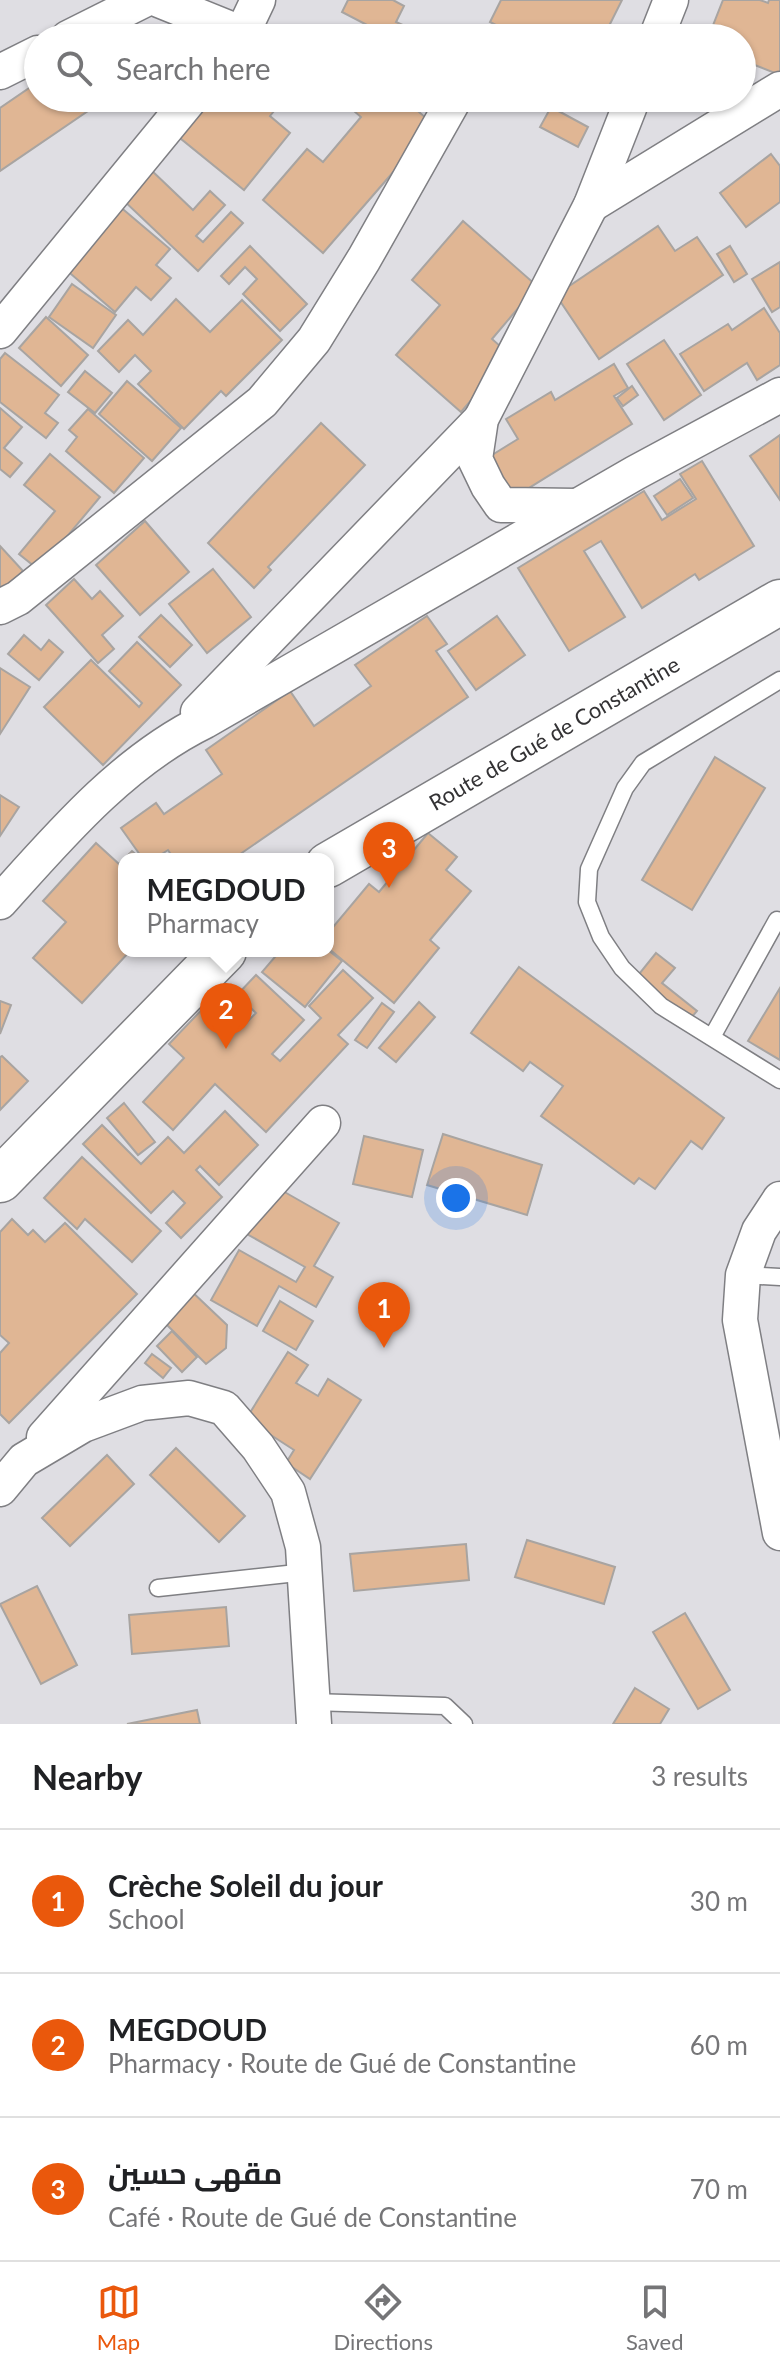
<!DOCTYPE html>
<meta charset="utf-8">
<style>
:root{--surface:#fff;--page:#f6f6f6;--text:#202124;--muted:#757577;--line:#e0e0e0;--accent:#ea580c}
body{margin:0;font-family:Lato,Cairo,sans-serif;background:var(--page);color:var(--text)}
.you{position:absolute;left:456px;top:1198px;width:28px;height:28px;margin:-20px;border:6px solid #fff;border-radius:50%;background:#1a73e8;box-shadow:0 0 0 12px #1a73e833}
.badge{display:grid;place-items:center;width:52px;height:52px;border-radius:50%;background:var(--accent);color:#fff;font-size:26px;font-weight:700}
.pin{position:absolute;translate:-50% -66px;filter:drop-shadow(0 2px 4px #0008)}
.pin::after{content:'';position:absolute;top:42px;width:28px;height:24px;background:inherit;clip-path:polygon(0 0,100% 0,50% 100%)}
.popup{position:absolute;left:118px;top:853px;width:216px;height:104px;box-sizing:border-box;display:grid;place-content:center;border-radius:16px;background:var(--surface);filter:drop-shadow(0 2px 6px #0005);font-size:26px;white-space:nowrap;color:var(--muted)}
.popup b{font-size:30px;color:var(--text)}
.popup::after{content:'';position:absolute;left:50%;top:100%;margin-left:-16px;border:16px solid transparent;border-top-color:var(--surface)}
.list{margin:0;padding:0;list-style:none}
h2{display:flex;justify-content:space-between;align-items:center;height:104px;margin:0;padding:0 32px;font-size:34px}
h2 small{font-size:26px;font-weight:400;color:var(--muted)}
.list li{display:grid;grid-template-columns:52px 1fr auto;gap:24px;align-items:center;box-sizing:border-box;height:144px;padding:0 32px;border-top:2px solid var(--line)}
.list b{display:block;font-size:30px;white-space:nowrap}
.list p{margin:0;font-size:26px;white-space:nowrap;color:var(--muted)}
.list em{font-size:26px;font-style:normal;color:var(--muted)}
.icon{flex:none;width:44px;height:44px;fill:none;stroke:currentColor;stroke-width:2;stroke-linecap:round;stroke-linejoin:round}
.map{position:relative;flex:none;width:780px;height:1724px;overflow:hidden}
.search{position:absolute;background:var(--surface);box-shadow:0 2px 6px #0004;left:24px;right:24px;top:24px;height:88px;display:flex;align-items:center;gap:20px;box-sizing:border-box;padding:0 28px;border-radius:44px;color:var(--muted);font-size:30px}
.sheet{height:536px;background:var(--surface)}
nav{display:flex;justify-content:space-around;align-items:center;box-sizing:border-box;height:112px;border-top:2px solid var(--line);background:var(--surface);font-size:22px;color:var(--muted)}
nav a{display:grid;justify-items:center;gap:4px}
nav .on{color:var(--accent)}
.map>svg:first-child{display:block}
</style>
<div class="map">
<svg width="780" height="1724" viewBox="0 0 780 1724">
<rect width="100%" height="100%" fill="#dfdee3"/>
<!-- building -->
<g fill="#e0b694" stroke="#a8a4a1" stroke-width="2">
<path d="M348,0H393L404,6L396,22L416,31L412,38H392L342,12Z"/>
<path d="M501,0H622L603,38H522L490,22Z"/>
<path d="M723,0H760L768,3L769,0H780V75L742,60V38H708Z"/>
<path d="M38,82V98H107L0,171V108Z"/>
<path d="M205,98H269L278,106L270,116L290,133L244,190L175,134Z"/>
<path d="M339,98H403L434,125L323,253L263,200L307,149L323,162L361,117Z"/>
<path d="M551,107L588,127L578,147L540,127Z"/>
<path d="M771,154L780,166V202L746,227L720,193Z"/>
<path d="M149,168L193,210L210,191L225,205L196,236L203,242L231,212L243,223L198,271L121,198Z"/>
<path d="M118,205L170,249L156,265L171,278L151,300L136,287L115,312L64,268Z"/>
<path d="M463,221L537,286L492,339L510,355L461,412L396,355L440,305L412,280Z"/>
<path d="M658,226L675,251L697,237L723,275L599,359L556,295Z"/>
<path d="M250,246L307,304L280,331L243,294L257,279L245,267L229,284L221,276Z"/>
<path d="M730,246L747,274L734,282L717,254Z"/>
<path d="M780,262V307L772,312L752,279Z"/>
<path d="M72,284L116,315L93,348L49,317Z"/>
<path d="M176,299L210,332L242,300L282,340L226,396L221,391L184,429L138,384L151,371L135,355L119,372L98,351L128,320L143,335Z"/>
<path d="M764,308L780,333V365L757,380L747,363L704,391L680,354L728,324L732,330Z"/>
<path d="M46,317L88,355L61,386L19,348Z"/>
<path d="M664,340L701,395L664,420L627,364Z"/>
<path d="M5,353L59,395L45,413L58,423L46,438L0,402V359Z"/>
<path d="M614,364L628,388L614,396L632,424L508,501L484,460L518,439L506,419L551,392L555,400Z"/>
<path d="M85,371L112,393L95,413L68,392Z"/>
<path d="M127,381L181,428L152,461L99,414Z"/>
<path d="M632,386L638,395L623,406L617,398Z"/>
<path d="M0,408L22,427L4,448L22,463L10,477L0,469Z"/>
<path d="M88,409L144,458L114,493L66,451L77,437L69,430Z"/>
<path d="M321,423L365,465L268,567L271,570L254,588L208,543Z"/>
<path d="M780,435V500L750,456Z"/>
<path d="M50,454L100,497L39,570L19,554L55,511L24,485Z"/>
<path d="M702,461L754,546L699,580L695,574L642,608L601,541L584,551L625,617L569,651L518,568L644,491L662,520L696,499L680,474Z"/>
<path d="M680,479L693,498L667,515L654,496Z"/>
<path d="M145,521L189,572L140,615L96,565Z"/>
<path d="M0,546L23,571L0,593Z"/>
<path d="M213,569L251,617L207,653L169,604Z"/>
<path d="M74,579L92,599L100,591L123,616L102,635L114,649L98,663L46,605Z"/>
<path d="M161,615L192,645L170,667L139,637Z"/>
<path d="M427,616L447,644L436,651L468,697L233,859H174L168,850L154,859H143L121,828L156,803L164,814L222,774L206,750L290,691L314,726L371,686L355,665Z"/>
<path d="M497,616L525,655L476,690L448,651Z"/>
<path d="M24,635L41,650L49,640L63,652L39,680L8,654Z"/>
<path d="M137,642L181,685L103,765L44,707L91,660L139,707L142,703L109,671Z"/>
<path d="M0,668L30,687L0,734Z"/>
<path d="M715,757L765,788L692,910L642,880Z"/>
<path d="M0,795L19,807L0,836Z"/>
<path d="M428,833L457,857L446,870L471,891L430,940L439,948L394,1003L328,948V933L369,884L379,892Z"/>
<path d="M96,843L119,864L132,851L141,859H124V951H130L82,1003L33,958L66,922L43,901Z"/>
<path d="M328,950L342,961L305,1007L262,972L280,951Z"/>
<path d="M656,953L675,968L662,983L697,1011L684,1026L631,984Z"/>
<path d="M519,967L724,1118L702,1149L691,1141L655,1189L639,1178L634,1184L541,1116L563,1086L530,1062L523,1071L471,1033Z"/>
<path d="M343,970L373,998L338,1035L348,1044L266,1132L215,1084L173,1130L143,1102L184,1058L169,1044L210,1001L240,1029L256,1013L237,995L256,975L304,1020L272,1054L280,1061L321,1018L309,1006Z"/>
<path d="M780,988V1060L748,1041Z"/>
<path d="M0,1001L11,1005L0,1034Z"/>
<path d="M419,1002L435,1017L396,1062L379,1048Z"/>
<path d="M382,1003L394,1012L367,1048L355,1040Z"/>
<path d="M2,1056L28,1081L0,1110V1057Z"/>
<path d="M124,1103L155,1142L138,1155L107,1118Z"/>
<path d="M225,1111L258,1145L219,1185L200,1166L196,1170L222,1197L181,1238L166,1223L185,1203L173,1191L151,1213L83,1144L102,1125L141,1164L168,1137L184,1153Z"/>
<path d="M443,1134L542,1165L527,1215L427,1185Z"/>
<path d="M364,1136L423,1150L412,1197L353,1184Z"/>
<path d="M82,1157L161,1231L132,1262L85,1219L77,1229L44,1198Z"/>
<path d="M274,1186L339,1223L314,1266L333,1277L316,1307L279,1286L257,1326L211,1300L239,1250L296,1282L305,1267L247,1234Z"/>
<path d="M12,1219L28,1235L33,1230L45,1242L65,1223L137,1294L9,1423L0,1414V1353L9,1343L0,1335V1232Z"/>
<path d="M188,1288L227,1325L226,1348L206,1364L160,1318Z"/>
<path d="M280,1301L313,1321L296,1350L263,1331Z"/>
<path d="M172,1331L197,1357L182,1372L157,1346Z"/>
<path d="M288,1352L308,1365L296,1383L318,1396L328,1379L361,1400L310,1479L286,1463L294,1450L246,1419Z"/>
<path d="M152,1354L171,1368L163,1378L145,1363Z"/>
<path d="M176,1448L245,1516L219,1542L150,1475Z"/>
<path d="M107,1455L134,1484L70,1546L42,1518Z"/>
<path d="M527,1540L615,1567L604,1604L515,1577Z"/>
<path d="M466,1544L469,1580L354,1591L350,1554Z"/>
<path d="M37,1586L77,1665L41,1684L0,1604Z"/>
<path d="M226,1607L229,1646L132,1654L129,1615Z"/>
<path d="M685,1613L730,1690L698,1709L653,1632Z"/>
<path d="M635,1688L669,1709L660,1724H613Z"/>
<path d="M197,1710L200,1724H127Z"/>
</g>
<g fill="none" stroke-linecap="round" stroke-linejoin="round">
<!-- service casing -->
<g stroke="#7f7f83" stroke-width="19">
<g id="service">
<path d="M780,680L643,763L625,788L589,869L587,902L601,937L622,968L661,1006L780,1080"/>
<path d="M712,1037L777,920"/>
<path d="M743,1275L780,1277"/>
<path d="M158,1588L306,1572"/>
<path d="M311,1702L445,1706L464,1724"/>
</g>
</g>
<!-- minor casing -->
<g stroke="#7f7f83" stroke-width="37">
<g id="minor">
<path d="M159,0L243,34"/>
<path d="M68,38L144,0"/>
<path d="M240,38L258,0"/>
<path d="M656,38L671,0"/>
<path d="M0,72L38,53"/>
<path d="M591,205L780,89"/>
<path d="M0,331L191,98"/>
<path d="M576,506L501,505L488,486L475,459L481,419L591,205L633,98"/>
<path d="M0,607L18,598L262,402L314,340L364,259L455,98"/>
<path d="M198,712L481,419"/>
<path d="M0,902C60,835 123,761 205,721L635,473L780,395"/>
<path d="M780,1199L759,1231L743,1275L740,1320L780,1533"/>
<path d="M44,1437L323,1123"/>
<path d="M0,1489L24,1460L83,1425L142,1403L189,1398L224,1408L258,1447L288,1492L303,1547L314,1724"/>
</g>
</g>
<!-- secondary casing -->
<g stroke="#7f7f83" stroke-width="47">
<g id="secondary">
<path d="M328,865L780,602"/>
<path d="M0,1180L224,951"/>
</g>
</g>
<!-- service -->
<use href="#service" stroke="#fff" stroke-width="16"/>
<!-- minor -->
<use href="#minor" stroke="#fff" stroke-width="34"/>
<!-- secondary -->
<use href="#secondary" stroke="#fff" stroke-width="44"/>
</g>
<g text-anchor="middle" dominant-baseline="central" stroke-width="8" stroke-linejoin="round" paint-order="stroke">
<!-- street labels -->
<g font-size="22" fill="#333234" stroke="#fff">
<text transform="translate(554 733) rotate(-30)">Route de Gué de Constantine</text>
</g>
</g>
</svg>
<div class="you"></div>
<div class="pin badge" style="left:384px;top:1348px">1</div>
<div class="pin badge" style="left:226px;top:1049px">2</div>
<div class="popup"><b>MEGDOUD</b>Pharmacy</div>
<div class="pin badge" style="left:389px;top:888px">3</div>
<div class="search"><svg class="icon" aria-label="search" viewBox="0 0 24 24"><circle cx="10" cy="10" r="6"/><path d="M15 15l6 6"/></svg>Search here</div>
</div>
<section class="sheet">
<h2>Nearby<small>3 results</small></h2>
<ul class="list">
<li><span class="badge">1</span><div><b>Crèche Soleil du jour</b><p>School</p></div><em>30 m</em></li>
<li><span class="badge">2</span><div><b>MEGDOUD</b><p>Pharmacy · Route de Gué de Constantine</p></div><em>60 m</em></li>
<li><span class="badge">3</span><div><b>مقهى حسين</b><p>Café · Route de Gué de Constantine</p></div><em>70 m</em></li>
</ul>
</section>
<nav>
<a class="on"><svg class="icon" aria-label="map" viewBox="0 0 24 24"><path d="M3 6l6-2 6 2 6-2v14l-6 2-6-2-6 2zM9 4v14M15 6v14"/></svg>Map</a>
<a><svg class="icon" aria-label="directions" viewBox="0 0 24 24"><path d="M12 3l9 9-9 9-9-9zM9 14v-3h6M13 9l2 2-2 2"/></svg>Directions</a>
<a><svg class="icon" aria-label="saved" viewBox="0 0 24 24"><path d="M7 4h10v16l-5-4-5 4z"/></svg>Saved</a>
</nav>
